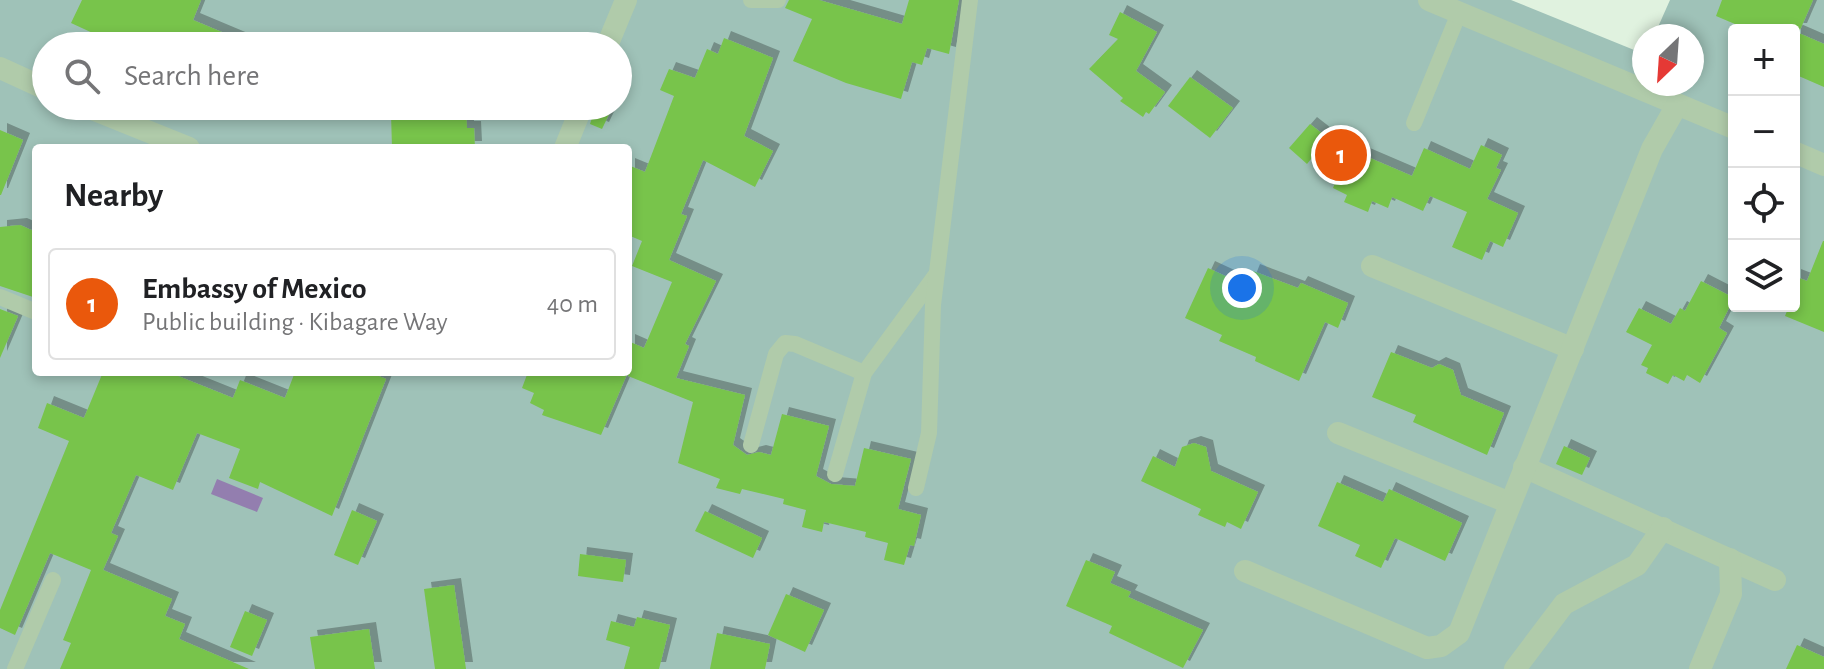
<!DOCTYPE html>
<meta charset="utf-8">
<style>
:root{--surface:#fff;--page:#f6f6f6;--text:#202124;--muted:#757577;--line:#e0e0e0;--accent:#ea580c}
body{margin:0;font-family:"Alegreya Sans",sans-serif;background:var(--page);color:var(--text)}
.controls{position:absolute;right:24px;top:24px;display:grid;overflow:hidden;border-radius:8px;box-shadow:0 4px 12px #0003}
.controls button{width:72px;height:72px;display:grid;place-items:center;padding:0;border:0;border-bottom:2px solid var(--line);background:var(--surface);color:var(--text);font:40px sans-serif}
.compass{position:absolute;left:1632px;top:24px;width:72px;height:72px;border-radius:50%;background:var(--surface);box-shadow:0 4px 12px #0003;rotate:205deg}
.you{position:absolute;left:1242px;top:288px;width:28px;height:28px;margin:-20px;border:6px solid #fff;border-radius:50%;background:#1a73e8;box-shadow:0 0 0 12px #1a73e833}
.badge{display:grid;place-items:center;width:52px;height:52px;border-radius:50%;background:var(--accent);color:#fff;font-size:26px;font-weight:700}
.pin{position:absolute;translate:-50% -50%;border:4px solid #fff;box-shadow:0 2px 8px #0006}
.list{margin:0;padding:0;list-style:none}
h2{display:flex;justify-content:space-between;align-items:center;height:104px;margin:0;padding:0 32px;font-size:34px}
h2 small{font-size:26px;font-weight:400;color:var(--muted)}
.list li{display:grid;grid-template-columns:52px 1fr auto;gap:24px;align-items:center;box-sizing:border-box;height:112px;margin:0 16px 16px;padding:0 16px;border:2px solid var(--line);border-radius:8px}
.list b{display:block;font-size:30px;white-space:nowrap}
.list p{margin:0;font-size:26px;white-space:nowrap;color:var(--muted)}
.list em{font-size:26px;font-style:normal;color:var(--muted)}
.icon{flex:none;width:44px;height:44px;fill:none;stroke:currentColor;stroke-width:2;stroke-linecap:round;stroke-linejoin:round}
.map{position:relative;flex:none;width:1824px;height:669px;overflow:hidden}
.search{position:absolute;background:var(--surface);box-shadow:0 4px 12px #0003;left:32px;top:32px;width:600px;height:88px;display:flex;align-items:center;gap:20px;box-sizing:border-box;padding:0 28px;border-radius:44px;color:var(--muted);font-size:30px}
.panel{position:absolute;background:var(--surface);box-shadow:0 4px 12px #0003;left:32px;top:144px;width:600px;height:232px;border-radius:8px}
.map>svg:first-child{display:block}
</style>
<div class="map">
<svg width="1824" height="669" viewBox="0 0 1824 669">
<defs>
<filter id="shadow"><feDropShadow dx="7" dy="-7" stdDeviation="0" flood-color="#0004"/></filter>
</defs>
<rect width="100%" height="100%" fill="#e0f2df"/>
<!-- green -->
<path fill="#9fc2b8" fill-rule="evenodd" d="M0,0H1511L1644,54V84H1692V36H1654L1670,0H1824V669H0ZM1734,30H1794V306H1734ZM46,46H618V106H46ZM36,148H628V372H36Z"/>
<!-- water -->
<path fill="#937eaf" d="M217,479L263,498L257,512L211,494Z"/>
<!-- building -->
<g fill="#78c44b" filter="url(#shadow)">
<path d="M82,0H201L193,20L255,46H121L71,23Z"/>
<path d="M789,0H819L902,24L909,0H959L949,54L927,48L922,65L912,62L901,99L846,83L793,61L812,19L785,8Z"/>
<path d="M1722,0H1813L1800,30H1749L1716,16Z"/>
<path d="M1120,12L1157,32L1136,71L1165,92L1149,114L1146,112L1143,117L1120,101L1123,98L1089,69L1118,39L1109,35Z"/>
<path d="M1794,31L1824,44V87L1794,74Z"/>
<path d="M724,38L773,58L744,136L773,151L755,187L703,160L681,214L687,216L669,260L716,281L685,344L689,346L676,378L745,395L733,445L747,455L759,452L771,455L782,414L829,426L816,476L831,484L855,486L864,448L911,459L898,509L921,515L914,546L910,545L904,565L884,560L888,543L865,537L866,532L824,522L822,532L802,527L806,510L783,504L784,499L742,489L740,494L716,488L720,479L678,463L693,402L628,376V372L601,435L542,415L544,410L530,403L534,393L522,388L528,372H628V341L644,348L672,282L632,266L642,241L628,235V165L645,172L674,96L660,90L669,69L695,78L707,49L718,54Z"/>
<path d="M1190,77L1233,108L1210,138L1168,106Z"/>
<path d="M596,106H613L602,129L590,124Z"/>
<path d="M466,111L467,128H474L475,148H392L391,113Z"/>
<path d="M1310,124L1328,138L1307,164L1289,148Z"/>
<path d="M0,130L23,140L1,195H0Z"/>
<path d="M1481,145L1502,155L1496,168L1501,170L1487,199L1518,213L1503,247L1490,241L1482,260L1452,247L1467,212L1430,196L1423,211L1392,197L1388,208L1372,201L1368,212L1344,202L1347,195L1333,188L1349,149L1412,176L1424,148L1470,169Z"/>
<path d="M20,225L36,232V298L0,286V227Z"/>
<path d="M1823,241H1824V332L1785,316L1789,306H1794V276L1807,281Z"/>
<path d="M1208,268L1247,286L1253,271L1298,288L1301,283L1348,303L1338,328L1325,322L1299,381L1255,361L1256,357L1219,341L1222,335L1185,318Z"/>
<path d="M1701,281L1734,298L1719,328L1727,333L1700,383L1687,375L1684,381L1673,375L1668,384L1646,373L1648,368L1641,365L1652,345L1626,332L1639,308L1671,324L1680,308L1685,311Z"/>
<path d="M0,309L18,316L0,358Z"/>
<path d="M1391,352L1432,368L1439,364L1453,370L1461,395L1504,413L1487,455L1413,422L1416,415L1372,397Z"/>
<path d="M103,372H168L233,398L240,380L285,398L295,372H369L386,379L332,516L260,482L258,489L229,478L240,449L197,433L173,490L136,475L111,533L118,536L103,570L172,599L165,616L185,624L179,639L249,669H60L71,643L63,640L91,570L50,553L15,635L0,628V610L69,441L38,428L47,403L84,418Z"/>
<path d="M1194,443L1206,447L1211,471L1258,492L1241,529L1227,522L1225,527L1198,515L1201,509L1141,481L1153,456L1175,467L1182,447Z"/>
<path d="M1564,446L1590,458L1582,475L1556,464Z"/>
<path d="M1337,482L1383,502L1389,489L1462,523L1445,561L1395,538L1381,568L1355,556L1360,545L1318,526Z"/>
<path d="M352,510L377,521L358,565L334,555Z"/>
<path d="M705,511L762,538L753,558L695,531Z"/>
<path d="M580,554L626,560L623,582L578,576Z"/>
<path d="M1086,560L1115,572L1110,583L1131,592L1128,597L1203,630L1183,668L1109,633L1112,626L1066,606Z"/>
<path d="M454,585L466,669H435L424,589Z"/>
<path d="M786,594L824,610L805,652L768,635Z"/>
<path d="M245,611L267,620L252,656L230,647Z"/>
<path d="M637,617L670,625L659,669H624L630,647L606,640L611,621L634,627Z"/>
<path d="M369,629L375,669H315L310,637Z"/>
<path d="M717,633L770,644L765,669H710Z"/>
<path d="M1797,645L1824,657V669H1786Z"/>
</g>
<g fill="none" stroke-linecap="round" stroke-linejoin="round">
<!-- service -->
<g stroke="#b0cbaa" stroke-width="16">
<path d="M751,0H778"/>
<path d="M1414,123L1459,13"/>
<path d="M0,297L36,312"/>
<path d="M751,445L776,354L785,343L795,344L864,373"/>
<path d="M835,474L864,373L935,276"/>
<path d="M916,488L929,433L933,305L970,0"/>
<path d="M15,669L53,580"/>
</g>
<!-- minor -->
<g stroke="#b0cbaa" stroke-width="22">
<path d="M1429,0L1734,128"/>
<path d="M607,46L626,0"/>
<path d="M0,68L46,89"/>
<path d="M85,106L189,148"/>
<path d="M565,148L582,106"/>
<path d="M1794,152L1824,165"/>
<path d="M1372,266L1573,349"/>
<path d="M1338,433L1510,503"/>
<path d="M1524,467L1775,580"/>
<path d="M1245,571L1427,648L1441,646L1459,633L1652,149L1677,105"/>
<path d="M1515,669L1564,604L1637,565L1663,528"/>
<path d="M1700,669L1731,594L1730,559"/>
</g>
</g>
</svg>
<div class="controls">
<button>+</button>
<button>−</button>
<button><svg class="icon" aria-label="locate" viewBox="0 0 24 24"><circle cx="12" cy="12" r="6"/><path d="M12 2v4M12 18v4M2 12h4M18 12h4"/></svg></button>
<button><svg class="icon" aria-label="layers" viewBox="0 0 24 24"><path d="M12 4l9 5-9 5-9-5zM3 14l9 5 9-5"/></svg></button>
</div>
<svg class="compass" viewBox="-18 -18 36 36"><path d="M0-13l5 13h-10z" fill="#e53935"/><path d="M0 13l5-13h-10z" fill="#757577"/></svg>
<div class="you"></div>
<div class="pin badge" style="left:1341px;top:155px">1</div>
<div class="search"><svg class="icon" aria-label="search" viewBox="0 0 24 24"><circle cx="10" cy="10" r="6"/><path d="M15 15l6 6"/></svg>Search here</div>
<section class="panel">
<h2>Nearby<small></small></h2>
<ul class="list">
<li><span class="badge">1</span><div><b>Embassy of Mexico</b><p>Public building · Kibagare Way</p></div><em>40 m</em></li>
</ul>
</section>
</div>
